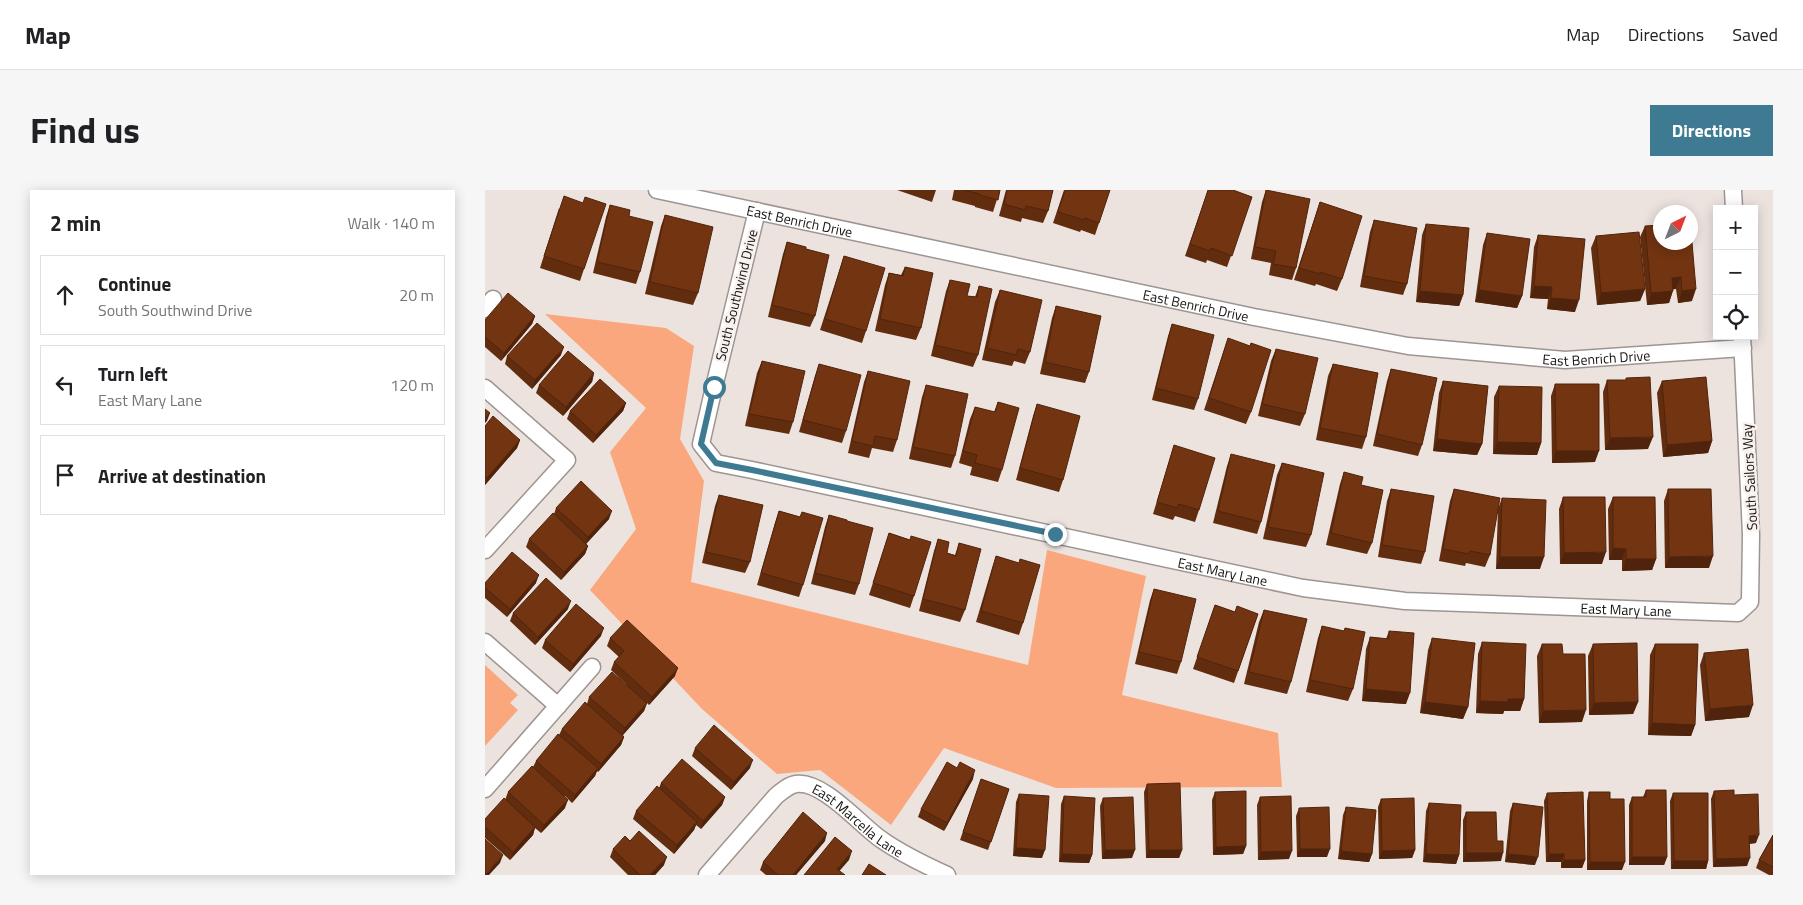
<!DOCTYPE html>
<meta charset="utf-8">
<style>
:root{--surface:#fff;--page:#f6f6f6;--text:#202124;--muted:#757577;--line:#e0e0e0;--accent:#3e7a92}
body{margin:0;font-family:"Titillium Web",sans-serif;background:var(--page);color:var(--text)}
.controls{position:absolute;right:15px;top:15px;display:grid;overflow:hidden;border-radius:0px;box-shadow:0 2px 12px #0003}
.controls button{width:45px;height:45px;display:grid;place-items:center;padding:0;border:0;border-bottom:1px solid var(--line);background:var(--surface);color:var(--text);font:25px sans-serif}
.compass{position:absolute;left:1168px;top:15px;width:45px;height:45px;border-radius:50%;background:var(--surface);box-shadow:0 2px 12px #0003;rotate:42deg}
.stop{position:absolute;width:15px;height:15px;margin:-11px;border:4px solid #3e7a92;border-radius:50%;background:#fff}
.stop.end{background:#3e7a92;border-color:#fff;box-shadow:0 1px 5px #0008}
.list{margin:0;padding:0;list-style:none}
h2{display:flex;justify-content:space-between;align-items:center;height:65px;margin:0;padding:0 20px;font-size:21px}
h2 small{font-size:16px;font-weight:400;color:var(--muted)}
.list li{display:grid;grid-template-columns:32px 1fr auto;gap:15px;align-items:center;box-sizing:border-box;height:80px;margin:0 10px 10px;padding:0 10px;border:1px solid var(--line);border-radius:0px}
.list b{display:block;font-size:19px;white-space:nowrap}
.list p{margin:0;font-size:16px;white-space:nowrap;color:var(--muted)}
.list em{font-size:16px;font-style:normal;color:var(--muted)}
.icon{flex:none;width:28px;height:28px;fill:none;stroke:currentColor;stroke-width:2;stroke-linecap:round;stroke-linejoin:round}
.map{position:relative;flex:none;width:1288px;height:685px;overflow:hidden;border-radius:0px}
header{display:flex;align-items:center;gap:30px;box-sizing:border-box;height:70px;padding:0 25px;background:var(--surface);border-bottom:1px solid var(--line)}
header strong{font-size:24px}
nav{display:flex;gap:28px;margin-inline-start:auto;font-size:18px}
.intro{display:flex;align-items:center;justify-content:space-between;box-sizing:border-box;height:120px;padding:0 30px}
h1{margin:0;font-size:35px}
.button{padding:12px 22px;border-radius:0px;background:var(--accent);color:#fff;font-size:18px;font-weight:700}
main{display:flex;gap:30px;padding:0 30px}
aside{flex:1;background:var(--surface);border-radius:0px;box-shadow:0 2px 12px #0003}
.map>svg:first-child{display:block}
</style>
<header>
<strong>Map</strong>
<nav><a>Map</a><a>Directions</a><a>Saved</a></nav>
</header>
<div class="intro"><h1>Find us</h1><a class="button">Directions</a></div>
<main>
<aside>
<h2>2 min<small>Walk · 140 m</small></h2>
<ul class="list">
<li><svg class="icon" aria-label="ahead" viewBox="0 0 24 24"><path d="M12 20V5M6 11l6-6 6 6"/></svg><div><b>Continue</b><p>South Southwind Drive</p></div><em>20 m</em></li>
<li><svg class="icon" aria-label="left" viewBox="0 0 24 24"><path d="M17 20v-9H6M10 6l-5 5 5 5"/></svg><div><b>Turn left</b><p>East Mary Lane</p></div><em>120 m</em></li>
<li><svg class="icon" aria-label="arrive" viewBox="0 0 24 24"><path d="M6 21V4h12l-3 4 3 4H6"/></svg><div><b>Arrive at destination</b></div></li>
</ul>
</aside>
<div class="map">
<svg width="1288" height="685" viewBox="0 0 1288 685">
<rect width="100%" height="100%" fill="#ece3df"/>
<!-- green -->
<g fill="#fba77e">
<path d="M60,124L181,138L209,156L195,249L219,291L206,392L543,475L562,360L661,386L637,505L793,543L797,597L571,598L459,558L406,635L335,580L292,584L217,519L105,400L151,339L125,262L161,218Z"/>
<path d="M0,475L33,505L25,513L33,520L0,556Z"/>
</g>
<g fill="none" stroke-linecap="round" stroke-linejoin="round">
<!-- minor casing -->
<g stroke="#9d9592" stroke-width="19">
<g id="minor">
<path id="s1" d="M172,0L769,127L923,156L1080,170L1258,158"/>
<path d="M1248,0L1249,19"/>
<path id="s2" d="M272,21L229,197L216,254L231,273L267,280L818,398L920,411L1253,423L1265,412L1266,345L1257,146"/>
<path d="M0,119L8,109"/>
<path d="M0,198L82,270L0,360"/>
<path d="M0,452L73,516"/>
<path d="M0,599L107,477"/>
<path id="s3" d="M222,685L291,606C297,601 304,595 311,594C338,590 376,636 397,650C417,664 440,675 462,685"/>
</g>
</g>
<!-- minor -->
<use href="#minor" stroke="#fff" stroke-width="16"/>
</g>
<!-- wall -->
<g fill="#622d0f">
<path d="M412,0H451L447,12Z"/>
<path d="M469,0H515L508,22L490,17V16L467,10Z"/>
<path d="M521,0H568L563,21L558,33L537,28L536,32L514,26Z"/>
<path d="M579,0L614,33L610,45L596,40L595,42L568,33Z"/>
<path d="M723,0L767,7L742,77L722,70L721,73L700,66Z"/>
<path d="M781,0L811,78L807,90L784,85L786,73L766,69L777,12Z"/>
<path d="M835,12L857,89L852,101L831,94L830,96L809,90Z"/>
<path d="M125,15L144,26L155,82L151,94L108,83L121,27Z"/>
<path d="M74,18L99,79L95,91L55,78Z"/>
<path d="M180,25L213,103L208,115L160,104L176,36Z"/>
<path d="M889,30L922,94L918,105L875,97L885,42Z"/>
<path d="M941,34L978,105L974,116L931,112L937,45Z"/>
<path d="M1160,36L1176,52H1206L1207,111L1193,113L1191,99H1188L1184,113L1162,115L1155,47Z"/>
<path d="M1002,43L1037,106L1032,118L990,112L998,55Z"/>
<path d="M1053,45L1090,122L1062,119L1063,109L1045,108L1049,57Z"/>
<path d="M1111,46L1160,99L1155,111L1112,115L1106,58Z"/>
<path d="M302,52L321,59L330,126L325,137L283,127L298,64Z"/>
<path d="M359,66L381,141L377,153L335,140Z"/>
<path d="M420,77L436,138L431,150L390,141L400,95L404,83L416,85Z"/>
<path d="M465,90L482,106L490,107L494,96L493,165L488,177L446,166L461,101Z"/>
<path d="M515,100L545,162L540,174L529,171L527,176L497,170L510,112Z"/>
<path d="M571,116L604,182L600,193L555,184L567,128Z"/>
<path d="M50,126L47,134L16,171L0,157V130Z"/>
<path d="M687,134L713,209L709,220L667,210L683,146Z"/>
<path d="M743,148L766,222L761,234L719,220Z"/>
<path d="M791,159L820,224L815,236L773,226L786,171Z"/>
<path d="M76,165L47,199L20,174L22,166Z"/>
<path d="M277,171L308,232L304,244L260,236L272,183Z"/>
<path d="M334,174L361,241L357,253L314,242L330,186Z"/>
<path d="M848,174L881,247L877,259L831,250L843,186Z"/>
<path d="M906,179L937,255L933,266L888,256L902,191Z"/>
<path d="M383,181L412,250L408,262L387,258L384,268L363,263L379,192Z"/>
<path d="M109,183L107,192L78,226L51,203L54,195Z"/>
<path d="M1141,188L1163,259L1120,260L1118,202L1122,190H1141Z"/>
<path d="M958,191L997,254L992,265L948,261L954,203Z"/>
<path d="M1177,191L1227,251L1223,263L1178,267L1172,203Z"/>
<path d="M1070,194L1110,272L1067,273L1066,206Z"/>
<path d="M441,195L470,266L466,278L424,269L437,207Z"/>
<path d="M1014,196L1056,253L1052,265L1008,264L1009,207Z"/>
<path d="M513,212L517,280L513,292L485,285L487,277L474,273L485,229L490,217L509,222Z"/>
<path d="M141,213L138,221L108,253L82,229L85,221Z"/>
<path d="M552,214L578,290L574,302L531,290L548,226Z"/>
<path d="M0,236L35,250L32,258L0,295Z"/>
<path d="M689,255L714,320L710,332L690,326L688,330L668,324Z"/>
<path d="M746,264L776,332L772,344L728,333L742,276Z"/>
<path d="M797,273L826,345L821,357L778,349L792,285Z"/>
<path d="M859,282L876,295L887,353L882,364L841,355L855,294Z"/>
<path d="M906,299L940,362L936,374L893,367L902,311Z"/>
<path d="M969,299L1005,365L1000,377L981,373L980,376L954,371L965,311Z"/>
<path d="M1183,299L1224,378H1180L1179,311Z"/>
<path d="M234,305L265,372L260,383L217,373L230,316Z"/>
<path d="M1078,307L1117,374H1075L1074,319Z"/>
<path d="M1128,307L1171,369L1167,380L1137,381V370H1124L1123,319Z"/>
<path d="M1017,308L1055,379H1011L1013,319Z"/>
<path d="M71,318L124,329L101,354L103,356L100,364L76,390L41,357L44,349L69,324Z"/>
<path d="M294,321L315,327L318,395L314,407L272,395L290,333Z"/>
<path d="M344,325L362,331L374,394L370,405L326,394L340,337Z"/>
<path d="M404,343L425,350L429,406L425,418L384,405Z"/>
<path d="M453,349L462,363L470,365L474,353L480,420L475,432L434,421L449,361Z"/>
<path d="M511,366L533,373L538,433L534,445L491,432L507,378Z"/>
<path d="M0,393H51L22,427L0,408Z"/>
<path d="M669,399L696,472L692,484L650,474L665,410Z"/>
<path d="M730,415L750,422L773,424L749,493L708,479Z"/>
<path d="M83,419L50,455L25,431L28,423Z"/>
<path d="M779,420L806,492L802,504L759,494L774,432Z"/>
<path d="M837,436L868,499L863,511L821,502L833,448Z"/>
<path d="M904,441L921,514L877,511L881,459L885,447L901,449Z"/>
<path d="M116,446L85,482L57,458L60,450Z"/>
<path d="M125,448L190,486L164,515L162,513L159,521L138,545L139,547L136,555L113,582L112,581L110,586L87,613L80,606V618L56,643L50,638L48,645L25,670L0,648V629L20,610L23,602L48,577L51,571L74,545L77,539L102,514L104,507L142,495L126,480L129,472L134,467L122,456Z"/>
<path d="M947,448L983,517L978,529L935,523L943,460Z"/>
<path d="M997,452L1039,509L1035,521H1019L1018,524L991,523L993,464Z"/>
<path d="M1057,454L1078,464L1097,532L1054,533L1052,466Z"/>
<path d="M1108,454L1153,512L1148,524L1104,525L1103,466Z"/>
<path d="M1170,454L1210,535L1206,546L1163,545L1165,465Z"/>
<path d="M1219,463L1264,527L1220,531L1215,475Z"/>
<path d="M210,558L265,578L246,600L207,566Z"/>
<path d="M488,589L459,641L433,627L436,619Z"/>
<path d="M496,589L524,599L503,660L475,650Z"/>
<path d="M176,593L240,607L237,615L216,639L211,635L209,640L189,664L148,629L151,621L174,598Z"/>
<path d="M662,594L697,660L694,668H661L659,602Z"/>
<path d="M1161,600L1182,667L1179,675H1144V615L1147,607H1158Z"/>
<path d="M1229,601L1249,605L1271,653L1264,654L1262,676L1228,677L1226,609Z"/>
<path d="M730,602L761,656L758,664L728,665L727,610Z"/>
<path d="M1104,602L1125,609L1137,680H1102V611Z"/>
<path d="M1062,603L1100,670L1097,678H1076V672H1061L1059,611Z"/>
<path d="M1188,603L1223,671L1221,679H1186L1185,611Z"/>
<path d="M534,604L557,668L528,666L531,612Z"/>
<path d="M579,606L607,665L604,673L574,672L576,614Z"/>
<path d="M775,607L804,669L773,670L772,615Z"/>
<path d="M618,608L647,668L617,669L615,616Z"/>
<path d="M896,609L930,660L927,668L894,669L893,617Z"/>
<path d="M944,613L974,665L971,674L938,672L941,621Z"/>
<path d="M1028,613L1050,675L1020,672L1025,621Z"/>
<path d="M861,617L887,664L884,672L853,669L858,625Z"/>
<path d="M814,618L842,667H812L811,626Z"/>
<path d="M981,622L1016,671L978,672V630Z"/>
<path d="M1288,645V685H1284L1271,678L1274,670Z"/>
<path d="M145,651L179,675L170,685H143L125,667L128,659Z"/>
<path d="M340,651L311,685H281L275,680L278,672Z"/>
</g>
<!-- shaded-wall -->
<g fill="#50240c">
<path d="M1196,87L1191,99L1182,100L1187,88Z"/>
<path d="M1049,96L1067,97L1063,109L1045,108Z"/>
<path d="M1160,99L1155,111L1112,115L1116,103Z"/>
<path d="M1211,99L1207,111L1193,113L1197,101Z"/>
<path d="M994,100L1037,106L1032,118L990,112Z"/>
<path d="M935,101L978,105L974,116L931,112Z"/>
<path d="M1188,101L1184,113L1162,115L1166,103Z"/>
<path d="M1066,108L1094,110L1090,122L1062,119Z"/>
<path d="M50,126L47,134L16,171L19,163Z"/>
<path d="M79,157L76,165L47,199L50,190Z"/>
<path d="M109,183L107,192L78,226L81,217Z"/>
<path d="M141,213L138,221L108,253L111,245Z"/>
<path d="M5,223L2,231L0,233V228Z"/>
<path d="M1168,247L1163,259L1120,260L1125,248Z"/>
<path d="M952,249L997,254L992,265L948,261Z"/>
<path d="M35,250L32,258L0,295L2,288Z"/>
<path d="M1227,251L1223,263L1178,267L1182,255Z"/>
<path d="M1012,252L1056,253L1052,265L1008,264Z"/>
<path d="M1071,261H1114L1110,272L1067,273Z"/>
<path d="M127,321L124,329L100,355L103,347Z"/>
<path d="M103,356L100,364L76,390L79,382Z"/>
<path d="M1128,358L1141,359L1137,370H1124Z"/>
<path d="M1121,362L1117,374H1075L1079,363Z"/>
<path d="M1228,366L1224,378H1180L1184,367Z"/>
<path d="M1015,367H1059L1055,379H1011Z"/>
<path d="M1141,369H1171L1167,380L1137,381Z"/>
<path d="M54,385L51,393L22,427L25,419Z"/>
<path d="M86,411L83,419L50,455L53,447Z"/>
<path d="M119,438L116,446L85,482L88,474Z"/>
<path d="M193,478L190,486L164,515L167,507Z"/>
<path d="M881,499L925,503L921,514L877,511Z"/>
<path d="M1023,509H1039L1035,521H1019L1018,524L991,523L995,511Z"/>
<path d="M940,512L983,517L978,529L935,523Z"/>
<path d="M1153,512L1148,524L1104,525L1109,513Z"/>
<path d="M162,513L159,521L137,546L140,538Z"/>
<path d="M1268,515L1264,527L1220,531L1225,519Z"/>
<path d="M1101,520L1097,532L1054,533L1058,521Z"/>
<path d="M1167,533L1210,535L1206,546L1163,545Z"/>
<path d="M139,547L136,555L113,582L116,574Z"/>
<path d="M268,570L265,578L246,600L249,592Z"/>
<path d="M113,578L110,586L87,613L90,605Z"/>
<path d="M490,580L488,589L459,641L462,633Z"/>
<path d="M240,607L237,615L216,639L218,631Z"/>
<path d="M83,610L80,618L56,643L59,635Z"/>
<path d="M212,632L209,640L189,664L192,655Z"/>
<path d="M50,637L48,645L25,670L28,662Z"/>
<path d="M342,643L340,651L311,685H308Z"/>
<path d="M1274,645L1271,653L1261,654L1264,646Z"/>
<path d="M761,656L758,664L728,665L731,657Z"/>
<path d="M531,658L560,660L557,668L528,666Z"/>
<path d="M815,659H845L842,667H812Z"/>
<path d="M620,660H650L647,668L617,669Z"/>
<path d="M664,660H697L694,668H661Z"/>
<path d="M930,660L927,668L894,669L897,661Z"/>
<path d="M367,661L364,670L351,685L352,679Z"/>
<path d="M807,661L804,669L773,670L776,662Z"/>
<path d="M856,661L887,664L884,672L853,669Z"/>
<path d="M981,663H1018L1016,671L978,672Z"/>
<path d="M577,664L607,665L604,673L574,672Z"/>
<path d="M941,664L974,665L971,674L938,672Z"/>
<path d="M1023,664L1053,667L1050,675L1020,672Z"/>
<path d="M1064,664H1079L1076,672H1061Z"/>
<path d="M18,665L15,673L4,685H0Z"/>
<path d="M182,667L179,675L170,685H165Z"/>
<path d="M1147,667H1182L1179,675H1144Z"/>
<path d="M1265,668L1262,676L1228,677L1231,669Z"/>
<path d="M1079,670H1100L1097,678H1076Z"/>
<path d="M1189,671H1223L1221,679H1186Z"/>
<path d="M1105,672H1140L1137,680H1102Z"/>
</g>
<!-- building -->
<g fill="#723411" stroke="#50240c">
<path d="M478,0H515L513,10L495,5V4Z"/>
<path d="M522,0H568L563,21L541,16L540,20L519,14Z"/>
<path d="M580,0H625L614,33L600,28L599,30L573,22Z"/>
<path d="M723,0H748L767,7L747,66L726,58L725,61L705,54Z"/>
<path d="M781,0L825,9L811,78L788,74L791,61L770,57Z"/>
<path d="M79,6L98,13L100,7L121,14L99,79L59,66Z"/>
<path d="M835,12L877,26L857,89L835,82V84L814,78Z"/>
<path d="M125,15L145,20L144,26L168,32L155,82L112,72Z"/>
<path d="M180,25L228,37L213,103L165,92Z"/>
<path d="M889,30L932,38L922,94L879,86Z"/>
<path d="M941,34L984,38L978,105L935,101Z"/>
<path d="M1176,35V52H1206V41L1211,99L1197,101L1196,87L1187,88L1188,101L1166,103L1160,36Z"/>
<path d="M1154,42L1160,99L1116,103L1111,46Z"/>
<path d="M1002,43L1045,49L1037,106L994,100Z"/>
<path d="M1053,45L1100,49L1094,110L1066,108L1067,97L1049,96Z"/>
<path d="M302,52L321,57V59L344,65L330,126L287,115Z"/>
<path d="M359,66L400,78L381,141L340,129Z"/>
<path d="M420,77L448,83L436,138L395,129L404,83L418,86Z"/>
<path d="M465,90L485,94L482,106L492,107L494,96L507,99L493,165L450,155Z"/>
<path d="M515,100L557,110L545,162L533,159L531,165L502,158Z"/>
<path d="M23,103L50,126L19,163L0,147V130Z"/>
<path d="M571,116L616,126L604,182L560,172Z"/>
<path d="M52,133L79,157L50,190L22,166Z"/>
<path d="M687,134L729,145L713,209L671,198Z"/>
<path d="M743,148L765,156L766,153L786,160L766,222L724,208Z"/>
<path d="M791,159L833,168L820,224L777,214Z"/>
<path d="M83,161L109,183L81,217L54,195Z"/>
<path d="M277,171L320,181L308,232L264,224Z"/>
<path d="M334,174L376,185L361,241L318,230Z"/>
<path d="M848,174L893,183L881,247L835,238Z"/>
<path d="M906,179L952,188L937,255L892,244Z"/>
<path d="M383,181L425,191L412,250L390,246L388,256L367,251Z"/>
<path d="M1165,187L1168,247L1125,248L1122,190H1141V188Z"/>
<path d="M1221,187L1227,251L1182,255L1177,191Z"/>
<path d="M115,189L141,213L111,245L85,221Z"/>
<path d="M958,191L1003,196L997,254L952,249Z"/>
<path d="M1070,194H1114V261H1071Z"/>
<path d="M441,195L483,204L470,266L428,257Z"/>
<path d="M1014,196L1057,197L1056,253L1012,252Z"/>
<path d="M513,212L534,218L517,280L490,273L492,265L478,261L490,217L510,222Z"/>
<path d="M552,214L595,226L578,290L535,278Z"/>
<path d="M0,219L5,223L0,228Z"/>
<path d="M8,226L35,250L2,288L0,286V236Z"/>
<path d="M689,255L730,268L714,320L694,314L692,318L672,312Z"/>
<path d="M746,264L790,275L776,332L733,321Z"/>
<path d="M797,273L839,283L826,345L783,337Z"/>
<path d="M859,282L878,287L876,295L898,300L887,353L846,343Z"/>
<path d="M96,291L127,321L103,347L71,318Z"/>
<path d="M906,299L949,306L940,362L897,355Z"/>
<path d="M969,299L1015,308L1005,365L985,361L984,364L958,359Z"/>
<path d="M1183,299H1226L1228,366L1184,367Z"/>
<path d="M234,305L278,315L265,372L221,362Z"/>
<path d="M1078,307H1120L1121,362L1079,363Z"/>
<path d="M1128,307H1170L1171,369H1141V359L1128,358Z"/>
<path d="M1017,308L1061,310L1059,367H1015Z"/>
<path d="M294,321L315,327L317,322L338,328L318,395L276,383Z"/>
<path d="M68,323L103,356L79,382L44,349Z"/>
<path d="M344,325L362,330V331L388,338L374,394L330,383Z"/>
<path d="M404,343L425,350L426,346L446,352L429,406L388,393Z"/>
<path d="M453,349L464,352L462,363L471,366L474,353L496,359L480,420L438,409Z"/>
<path d="M27,362L54,385L25,419L0,398V393Z"/>
<path d="M511,366L534,373L535,369L555,375L538,433L496,421Z"/>
<path d="M61,388L86,411L53,447L28,423Z"/>
<path d="M669,399L711,409L696,472L654,462Z"/>
<path d="M91,414L119,438L88,474L60,450Z"/>
<path d="M730,415L750,422L752,416L773,424L753,481L712,467Z"/>
<path d="M779,420L822,429L806,492L764,482Z"/>
<path d="M142,430L193,478L167,507L129,472L139,461L125,448Z"/>
<path d="M837,436L859,441L860,438L880,442L868,499L825,490Z"/>
<path d="M904,441L929,443L925,503L881,499L885,447L904,449Z"/>
<path d="M947,448L990,453L983,517L940,512Z"/>
<path d="M997,452L1041,454L1039,509H1023V512L995,511Z"/>
<path d="M1152,453L1153,512L1109,513L1108,454Z"/>
<path d="M1057,454H1077L1078,464H1100L1101,520L1058,521Z"/>
<path d="M1170,454H1213L1210,535L1167,533Z"/>
<path d="M1263,459L1268,515L1225,519L1219,463Z"/>
<path d="M127,482L162,513L140,538L104,507Z"/>
<path d="M100,512L139,547L116,574L77,539Z"/>
<path d="M229,535L268,570L249,592L210,558Z"/>
<path d="M73,544L113,578L90,605L51,571Z"/>
<path d="M197,569L240,607L218,631L176,593Z"/>
<path d="M462,572L472,578L475,572L490,580L462,633L436,619Z"/>
<path d="M47,576L83,610L59,635L23,602Z"/>
<path d="M496,589L524,599L506,652L478,642Z"/>
<path d="M695,593L697,660H664L662,594Z"/>
<path d="M172,596L212,632L192,655L151,621Z"/>
<path d="M1161,600H1181L1182,667H1147V607H1161Z"/>
<path d="M1249,600V605L1273,604L1274,645L1264,646L1265,668L1231,669L1229,601Z"/>
<path d="M761,601V656L731,657L730,602Z"/>
<path d="M1098,602L1100,670H1079V664H1064L1062,603Z"/>
<path d="M1104,602H1125V609H1139L1140,672H1105Z"/>
<path d="M1188,603H1223V671H1189Z"/>
<path d="M534,604L564,606L560,660L531,658Z"/>
<path d="M579,606L610,608L607,665L577,664Z"/>
<path d="M806,606L807,661L776,662L775,607Z"/>
<path d="M648,607L650,660H620L618,608Z"/>
<path d="M19,608L50,637L28,662L0,637V629Z"/>
<path d="M929,608L930,660L897,661L896,609Z"/>
<path d="M944,613L976,615L974,665L941,664Z"/>
<path d="M1028,613L1058,617L1053,667L1023,664Z"/>
<path d="M844,617L845,659H815L814,618Z"/>
<path d="M861,617L891,620L887,664L856,661Z"/>
<path d="M318,622L342,643L308,685H293L278,672Z"/>
<path d="M981,622H1011L1012,651H1018V663H981Z"/>
<path d="M154,641L182,667L165,685H155L128,659L140,646L145,651Z"/>
<path d="M1288,645V677L1274,670Z"/>
<path d="M350,647L367,661L352,679L360,685H319Z"/>
<path d="M0,649L18,665L0,685Z"/>
<path d="M384,674L401,685H377Z"/>
</g>
<g fill="none" stroke-linecap="round" stroke-linejoin="round">
<!-- route -->
<path stroke="#3e7a92" stroke-width="6" d="M229,197L216,254L231,273L267,280L570,344"/>
</g>
<g text-anchor="middle" dominant-baseline="central" stroke-width="5" stroke-linejoin="round" paint-order="stroke">
<!-- street labels -->
<g font-size="14" fill="#171413" stroke="#f9f1ed">
<text stroke="none"><textPath href="#s1" startOffset="146">East Benrich Drive</textPath></text>
<text transform="translate(251 105) rotate(-76)">South Southwind Drive</text>
<text stroke="none"><textPath href="#s1" startOffset="551">East Benrich Drive</textPath></text>
<text stroke="none"><textPath href="#s1" startOffset="956">East Benrich Drive</textPath></text>
<text transform="translate(1264 287) rotate(-93)">South Sailors Way</text>
<text stroke="none"><textPath href="#s2" startOffset="782">East Mary Lane</textPath></text>
<text stroke="none"><textPath href="#s2" startOffset="1188">East Mary Lane</textPath></text>
<text stroke="none"><textPath href="#s3" startOffset="202">East Marcella Lane</textPath></text>
</g>
</g>
</svg>
<div class="controls">
<button>+</button>
<button>−</button>
<button><svg class="icon" aria-label="locate" viewBox="0 0 24 24"><circle cx="12" cy="12" r="6"/><path d="M12 2v4M12 18v4M2 12h4M18 12h4"/></svg></button>
</div>
<svg class="compass" viewBox="-18 -18 36 36"><path d="M0-13l5 13h-10z" fill="#e53935"/><path d="M0 13l5-13h-10z" fill="#757577"/></svg>
<div class="stop" style="left:229px;top:197px"></div>
<div class="stop end" style="left:570px;top:344px"></div>
</div>
</main>
